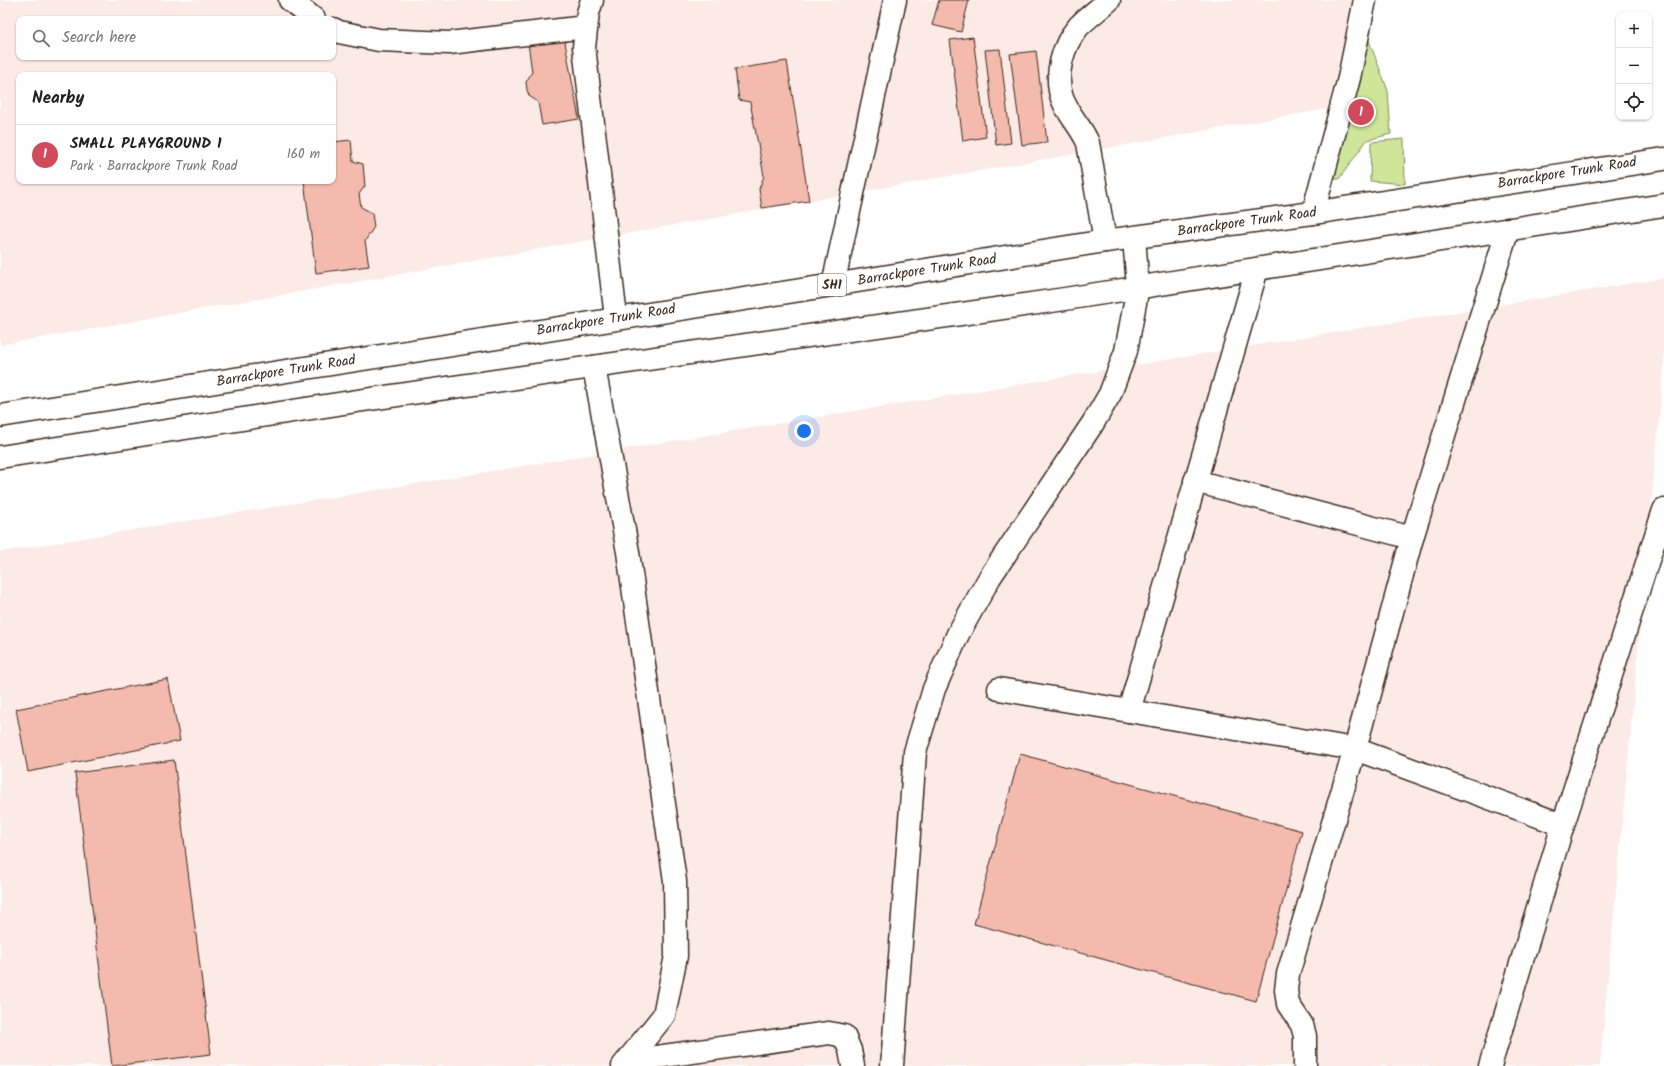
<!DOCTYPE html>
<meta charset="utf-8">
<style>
:root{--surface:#fff;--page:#f6f6f6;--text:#222;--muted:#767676;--line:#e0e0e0;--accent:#d1495b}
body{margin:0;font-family:Kalam,sans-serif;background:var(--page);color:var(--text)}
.controls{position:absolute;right:12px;top:12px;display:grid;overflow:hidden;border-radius:8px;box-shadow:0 1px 3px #0004}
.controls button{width:36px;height:36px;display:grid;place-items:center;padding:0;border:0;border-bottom:1px solid var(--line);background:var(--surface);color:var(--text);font:20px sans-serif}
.you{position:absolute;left:804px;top:431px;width:14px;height:14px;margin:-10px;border:3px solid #fff;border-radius:50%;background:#1a73e8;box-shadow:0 0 0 6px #1a73e833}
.badge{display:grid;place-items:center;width:26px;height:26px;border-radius:50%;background:var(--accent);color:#fff;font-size:13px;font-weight:700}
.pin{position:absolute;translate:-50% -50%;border:2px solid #fff;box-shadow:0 1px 4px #0006}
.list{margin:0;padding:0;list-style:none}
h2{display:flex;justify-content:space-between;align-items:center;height:52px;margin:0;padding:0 16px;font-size:17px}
h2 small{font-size:13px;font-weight:400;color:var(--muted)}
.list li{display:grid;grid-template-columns:26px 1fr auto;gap:12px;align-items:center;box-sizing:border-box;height:60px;padding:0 16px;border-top:1px solid var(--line)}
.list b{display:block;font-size:15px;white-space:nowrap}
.list p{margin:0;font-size:13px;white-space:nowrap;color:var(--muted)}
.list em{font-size:13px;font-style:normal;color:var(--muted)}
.icon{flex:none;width:22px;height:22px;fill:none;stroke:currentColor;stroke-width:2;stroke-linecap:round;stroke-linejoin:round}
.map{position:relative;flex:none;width:1664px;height:1066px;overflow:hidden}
.search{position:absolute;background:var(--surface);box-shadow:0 1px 3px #0004;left:16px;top:16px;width:320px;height:44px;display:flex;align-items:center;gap:10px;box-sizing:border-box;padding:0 14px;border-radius:8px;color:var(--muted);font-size:15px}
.panel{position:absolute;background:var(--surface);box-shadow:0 1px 3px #0004;left:16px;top:72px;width:320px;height:112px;border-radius:8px}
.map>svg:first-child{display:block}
</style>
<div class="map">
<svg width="1664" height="1066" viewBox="0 0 1664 1066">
<rect width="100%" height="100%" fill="#fff"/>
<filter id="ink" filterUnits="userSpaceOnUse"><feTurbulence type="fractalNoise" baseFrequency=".025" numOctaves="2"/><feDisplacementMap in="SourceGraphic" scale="8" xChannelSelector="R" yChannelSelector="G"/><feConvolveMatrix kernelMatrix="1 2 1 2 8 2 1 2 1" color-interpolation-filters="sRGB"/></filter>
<g filter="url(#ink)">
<!-- built -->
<g fill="#fceae6" fill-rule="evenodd">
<path d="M0,0H1357L1327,109L0,345ZM19,19H333V57H19ZM19,75H333V181H19Z"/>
<path d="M1664,278V365L1600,1066H0V552Z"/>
</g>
<!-- green -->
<g fill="#cfe59a" stroke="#85885c">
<path d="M1359,14L1388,91L1391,134L1367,140L1339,179H1322Z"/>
<path d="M1404,139L1405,184L1370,181L1371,142Z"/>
</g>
<!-- building -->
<g fill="#f4baad" stroke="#3b2a1e">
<path d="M939,0H969L961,32L932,25Z"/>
<path d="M564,37L579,119L542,125L538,102L529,96L527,90L526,82L532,72L528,43Z"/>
<path d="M973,37L986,137L963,141L950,40Z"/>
<path d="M1000,49L1011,143L996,145L985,50Z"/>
<path d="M1036,51L1047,142L1022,145L1010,54Z"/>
<path d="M787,61L809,201L762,208L759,189L764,176L750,102L739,100L735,69Z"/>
<path d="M351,140L353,161L363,164L365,186L359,194L361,207L372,213L374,227L365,241L369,266L316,273L304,181H333V142Z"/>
<path d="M168,679L180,741L28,772L16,709Z"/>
<path d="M1020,754L1302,831L1256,1001L974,924Z"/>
<path d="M174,760L211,1054L112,1066L75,773Z"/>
</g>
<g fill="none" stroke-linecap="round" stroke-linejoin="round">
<!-- minor casing -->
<g stroke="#3b2a1e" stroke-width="25">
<g id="minor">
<path d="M290,0L314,19"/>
<path d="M592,0L588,13L584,47L616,318"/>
<path d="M333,29L339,32L379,40L449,43L586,27"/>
<path d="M1313,213L1349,78L1365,0"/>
<path d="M1105,241L1088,143C1081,126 1068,115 1062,98C1054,75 1063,44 1079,26C1088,17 1099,9 1109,0"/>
<path d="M1257,269L1129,711L1355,749L1412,538L1508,229"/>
<path d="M833,285L895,0"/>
<path d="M594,367L628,552L675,881L676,956L664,1015L623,1066"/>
<path d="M1195,481L1412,538"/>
<path d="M999,689L1129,711"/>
<path d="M634,1066L642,1059L829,1033L844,1036L850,1050L853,1066"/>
<path d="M892,1066L915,752L934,689L958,634L990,577L1093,423L1110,394L1126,351L1138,287L1134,238"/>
<path d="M1305,1066V1036L1302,1025L1288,1004L1286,990L1288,974L1355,749L1563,825"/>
<path d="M1490,1066L1563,825L1664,510"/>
</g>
</g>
<!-- major casing -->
<g stroke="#3b2a1e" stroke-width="25">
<g id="major">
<path d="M0,416L833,285L1105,241L1313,213L1664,159"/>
<path d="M0,457L357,401L1065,299L1664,205"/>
</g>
</g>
<!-- minor -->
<use href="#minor" stroke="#fff" stroke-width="22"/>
<!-- major -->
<use href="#major" stroke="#fff" stroke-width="22"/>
</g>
</g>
<g text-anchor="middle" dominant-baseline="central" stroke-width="4" stroke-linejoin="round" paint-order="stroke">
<!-- shield labels -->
<rect fill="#fff" stroke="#766a62" stroke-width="1" x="818" y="274" width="28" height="22" rx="3"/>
<g font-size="13" font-weight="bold" fill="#3b2a1e">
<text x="832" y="285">SH1</text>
</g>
<!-- street labels -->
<g font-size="14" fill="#3b2a1e" stroke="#fff">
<text transform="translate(1567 173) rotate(-9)">Barrackpore Trunk Road</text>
<text transform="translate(1247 222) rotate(-8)">Barrackpore Trunk Road</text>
<text transform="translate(927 270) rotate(-9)">Barrackpore Trunk Road</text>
<text transform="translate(606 320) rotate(-9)">Barrackpore Trunk Road</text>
<text transform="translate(286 371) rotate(-9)">Barrackpore Trunk Road</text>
</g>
</g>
</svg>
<div class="controls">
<button>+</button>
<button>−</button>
<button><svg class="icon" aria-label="locate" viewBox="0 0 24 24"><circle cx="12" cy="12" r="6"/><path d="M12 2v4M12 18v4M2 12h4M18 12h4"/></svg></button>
</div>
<div class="you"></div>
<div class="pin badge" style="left:1361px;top:112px">1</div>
<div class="search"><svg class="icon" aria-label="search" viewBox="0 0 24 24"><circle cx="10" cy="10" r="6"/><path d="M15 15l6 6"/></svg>Search here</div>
<section class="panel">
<h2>Nearby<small></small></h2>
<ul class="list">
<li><span class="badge">1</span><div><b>SMALL PLAYGROUND 1</b><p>Park · Barrackpore Trunk Road</p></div><em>160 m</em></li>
</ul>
</section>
</div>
